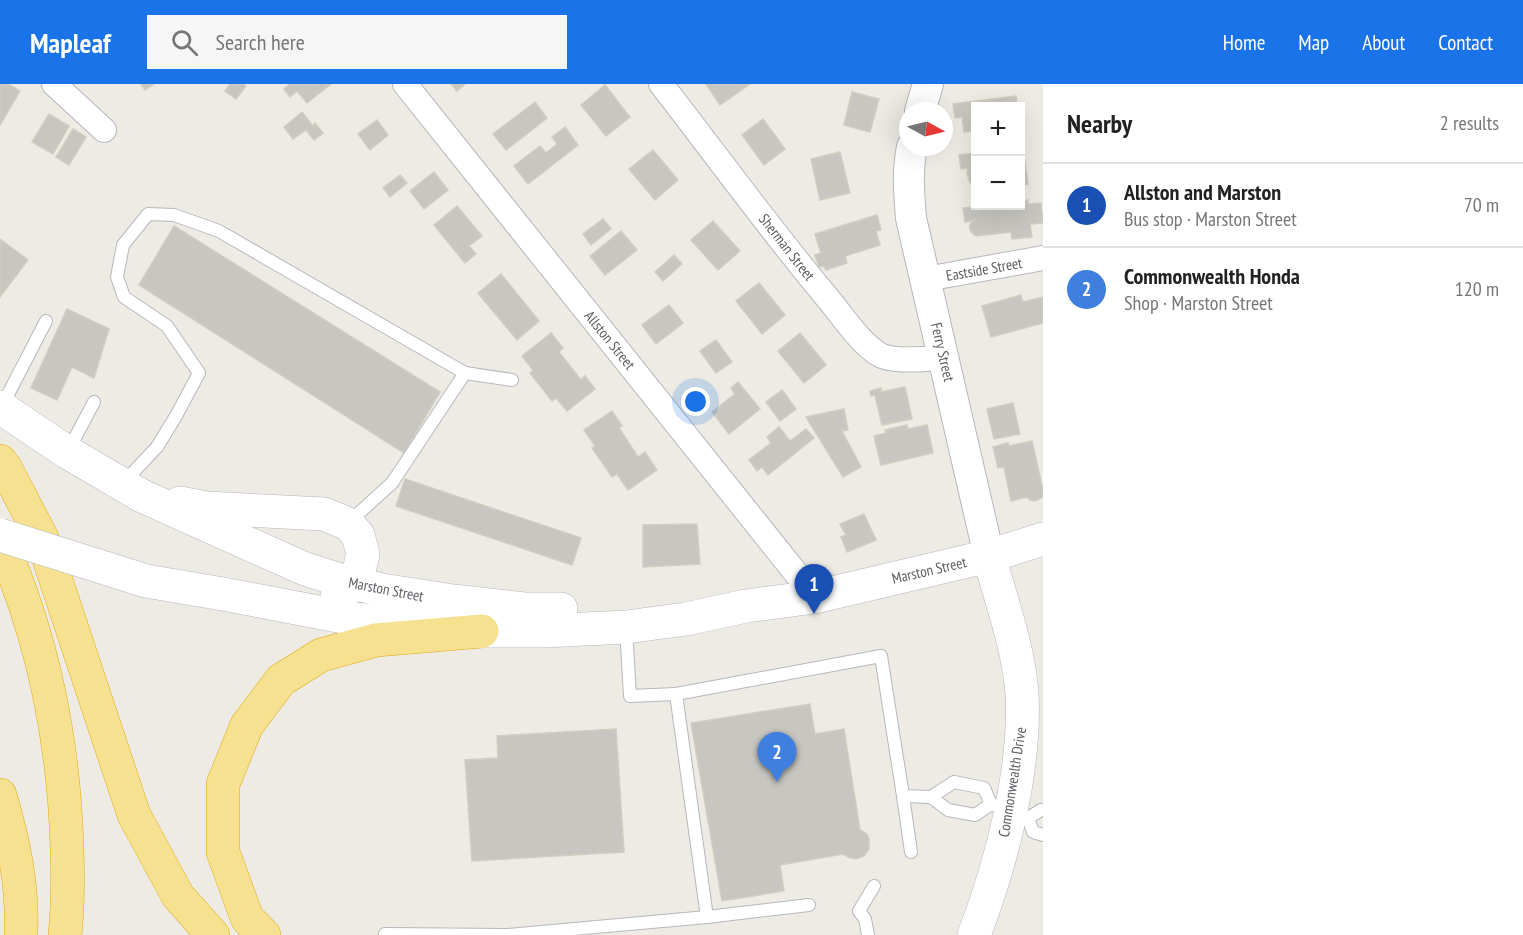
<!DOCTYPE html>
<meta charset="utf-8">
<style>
:root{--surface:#fff;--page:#f6f6f6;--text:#222;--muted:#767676;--line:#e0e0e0;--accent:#1a73e8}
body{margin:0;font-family:"PT Sans Narrow",sans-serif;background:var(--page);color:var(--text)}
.controls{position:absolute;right:18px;top:18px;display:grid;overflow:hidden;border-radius:0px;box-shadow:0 6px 24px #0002}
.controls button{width:54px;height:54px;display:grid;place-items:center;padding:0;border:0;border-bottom:2px solid var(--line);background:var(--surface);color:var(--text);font:30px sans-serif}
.compass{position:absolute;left:899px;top:18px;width:54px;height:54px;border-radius:50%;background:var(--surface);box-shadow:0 6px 24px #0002;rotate:97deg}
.you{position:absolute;left:696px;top:318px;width:21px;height:21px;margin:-15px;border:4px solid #fff;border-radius:50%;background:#1a73e8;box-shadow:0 0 0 9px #1a73e833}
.badge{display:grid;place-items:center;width:39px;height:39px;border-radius:50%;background:var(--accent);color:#fff;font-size:20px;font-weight:700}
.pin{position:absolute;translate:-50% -50px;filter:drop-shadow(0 2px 3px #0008)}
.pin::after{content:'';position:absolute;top:32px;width:21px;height:18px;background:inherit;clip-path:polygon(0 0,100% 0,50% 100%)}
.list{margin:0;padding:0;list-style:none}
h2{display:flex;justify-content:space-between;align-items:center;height:78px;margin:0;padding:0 24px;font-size:26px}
h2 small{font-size:20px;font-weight:400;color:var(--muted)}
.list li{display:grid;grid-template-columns:39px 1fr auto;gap:18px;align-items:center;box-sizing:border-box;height:84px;padding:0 24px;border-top:2px solid var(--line)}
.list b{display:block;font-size:22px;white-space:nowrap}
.list p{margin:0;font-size:20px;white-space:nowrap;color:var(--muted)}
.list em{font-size:20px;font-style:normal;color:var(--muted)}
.icon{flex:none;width:33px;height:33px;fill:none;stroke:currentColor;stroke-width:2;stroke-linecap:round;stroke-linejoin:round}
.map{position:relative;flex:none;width:1043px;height:851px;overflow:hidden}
header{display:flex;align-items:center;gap:36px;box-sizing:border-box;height:84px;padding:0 30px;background:var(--accent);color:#fff}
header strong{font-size:28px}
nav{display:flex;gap:33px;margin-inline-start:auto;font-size:21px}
.search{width:420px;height:54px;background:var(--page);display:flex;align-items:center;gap:15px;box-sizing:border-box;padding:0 21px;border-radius:0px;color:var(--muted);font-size:22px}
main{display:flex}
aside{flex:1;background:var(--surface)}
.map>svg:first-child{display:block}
</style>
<header>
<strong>Mapleaf</strong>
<div class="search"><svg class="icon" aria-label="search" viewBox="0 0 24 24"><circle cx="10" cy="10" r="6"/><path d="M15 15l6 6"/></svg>Search here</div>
<nav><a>Home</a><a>Map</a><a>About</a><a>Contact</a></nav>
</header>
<main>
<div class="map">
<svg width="1043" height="851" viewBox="0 0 1043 851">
<rect width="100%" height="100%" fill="#edebe3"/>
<!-- building -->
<g fill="#c8c6c0" stroke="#d1cdc1" stroke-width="1.5">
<path d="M0,0H8L20,7L0,41Z"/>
<path d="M141,0H154L145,6Z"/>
<path d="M230,0H243L246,2L236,15L225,7Z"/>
<path d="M290,0H331L307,19L297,7L290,13L284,5Z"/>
<path d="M451,0H465L457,7Z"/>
<path d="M706,0H750L720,21Z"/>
<path d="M605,1L630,33L606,52L581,21Z"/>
<path d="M852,8L879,15L870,48L844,41Z"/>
<path d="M1016,12L1017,22H976V47L964,48L962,33L955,34L953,20Z"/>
<path d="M535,18L547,34L506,66L493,50Z"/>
<path d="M302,28L313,42L315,39L323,49L314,56L306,46L293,55L284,43Z"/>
<path d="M49,30L69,42L53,70L32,58Z"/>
<path d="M763,35L785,65L764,81L742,51Z"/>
<path d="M377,36L388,51L370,66L358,50Z"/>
<path d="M565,43L578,61L528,100L514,82L540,62L546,69L557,60L552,53Z"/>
<path d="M73,45L86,53L69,81L56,73Z"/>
<path d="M1020,63H1023L1028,100L1020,101Z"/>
<path d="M653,66L678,96L655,116L629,85Z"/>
<path d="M840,68L850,109L820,116L811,75Z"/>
<path d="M976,69V98L970,99L967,89L968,84L961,85L959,71Z"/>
<path d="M434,88L448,106L424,125L410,107Z"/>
<path d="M400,91L407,99L390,113L383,104Z"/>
<path d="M1028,116V120L1041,119L1043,139L1030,140L1032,153L1012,155L1011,148L976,152L972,149L970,145V140L974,136L965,138L963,124L984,122H1020V117Z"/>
<path d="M457,122L482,152L469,162L476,170L465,179L434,141Z"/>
<path d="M877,131L881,146L876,147L880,161L845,172L847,179L826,186L824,182L819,183L815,171L821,169L815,150Z"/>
<path d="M603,135L611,145L591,161L583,150Z"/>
<path d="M713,137L740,167L718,186L691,156Z"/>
<path d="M174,142L440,308L404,369L139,201Z"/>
<path d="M621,147L637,166L605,191L590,172Z"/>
<path d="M0,155L28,176L0,213Z"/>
<path d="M674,171L682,180L663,197L655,188Z"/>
<path d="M501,190L539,237L517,256L478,209Z"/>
<path d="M759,199L785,231L762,250L736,217Z"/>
<path d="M1021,211L1023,218L1043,213V239L991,253L982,222Z"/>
<path d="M669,221L683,239L656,260L642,241Z"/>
<path d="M67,225L109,245L94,294L72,283L57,316L31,304Z"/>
<path d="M551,249L563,264L559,268L581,296L585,292L595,305L567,327L556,314L552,317L530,289L533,286L522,272Z"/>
<path d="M800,249L826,281L804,299L778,267Z"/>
<path d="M716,256L732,278L716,289L700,267Z"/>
<path d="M738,298L760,325L729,350L712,328L735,310L731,304Z"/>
<path d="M905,303L912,335L882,341L875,311L871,312L870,307L881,304V308Z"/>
<path d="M782,306L796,325L780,337L766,318Z"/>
<path d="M1013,319L1020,350L994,355L987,325Z"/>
<path d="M844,325L848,346L842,347L861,383L843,393L806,333Z"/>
<path d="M612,327L622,342L619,344L638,373L645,368L657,386L628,406L617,390L612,393L592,364L595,362L584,346Z"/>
<path d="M907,341L908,345L927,341L933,369L881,381L874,352L886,349L885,346Z"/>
<path d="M779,343L790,357L806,345L814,354L768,391L762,383L757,387L749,376L771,359L767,353Z"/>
<path d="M1032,357L1043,406V413L1035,417L1030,416L1027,413L1011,417L1004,383L998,384L993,363L1008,359L1009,362Z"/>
<path d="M405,395L581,454L572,481L396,422Z"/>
<path d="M864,430L876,456L847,468L841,453L846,451L840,440Z"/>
<path d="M697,440L700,480L643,483V441Z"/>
<path d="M810,620L815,650L844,645L860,746L867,750L869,755V765L864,772L856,775L848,773L843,770L780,781L784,807L722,817L691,639Z"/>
<path d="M616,645L624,768L472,777L465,676L498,674L497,652Z"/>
</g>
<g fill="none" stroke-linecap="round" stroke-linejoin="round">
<!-- service casing -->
<g stroke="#b5b8bc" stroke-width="14">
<g id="service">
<path d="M465,289L512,296"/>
<path d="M2,322L46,237"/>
<path d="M68,367L94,318"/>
<path d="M123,399L157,363L176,332L199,289L167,242L124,213L117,193L123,161L148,130L174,131L219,147L465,289L392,399L349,438"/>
<path d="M676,610L881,572L903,712L931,713L954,698L984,704L991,720L1028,734L1033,748L1043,751"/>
<path d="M903,712L911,768"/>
<path d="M931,713L948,726L975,731L991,720"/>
<path d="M1028,734L1041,726H1043"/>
<path d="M707,833L809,821"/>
<path d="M387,851L385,850L507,851L707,833L676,610L630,612L626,544"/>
<path d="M868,851L865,835L859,827L874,802"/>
</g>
</g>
<!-- minor casing -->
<g stroke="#b5b8bc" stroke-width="26">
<g id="minor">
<path d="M54,0L104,46"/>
<path d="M405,0L815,513"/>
<path d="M661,0C717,72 771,147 830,217C844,234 861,260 880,271C895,279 927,274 944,274"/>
<path d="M926,195L1043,174"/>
</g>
</g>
<!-- tertiary casing -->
<g stroke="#b5b8bc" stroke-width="32">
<g id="tertiary">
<path d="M920,27L928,0"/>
<path d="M912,63C907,87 909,110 911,134L989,472"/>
</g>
</g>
<!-- secondary casing -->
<g stroke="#b4b7bc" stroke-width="34">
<g id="secondary">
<path d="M0,323L67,368L142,412L305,485L340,496L382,506L453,517L524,525H561"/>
<path d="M180,419L206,424L324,430L348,440L358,451L363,470L356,500L337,511"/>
<path d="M105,484L146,497L223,510L354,535L482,547H544L626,543L686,535L746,522L815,513L989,472L1043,455"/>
<path d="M974,851C1001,781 1026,686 1022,610C1019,565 1001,516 989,472"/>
</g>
</g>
<!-- motorway casing -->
<g stroke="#e1a90e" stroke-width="34">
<g id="motorway">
<path d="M0,377L6,385L42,454L134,731L178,812L213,851"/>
<path d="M0,457C43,552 64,659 67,764C68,793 68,822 65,851"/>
<path d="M0,711C14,759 23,801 21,851"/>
<path d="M264,851L247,834L223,768V700L247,641L281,596L321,571L376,556L482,547"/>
</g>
</g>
<!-- service -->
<use href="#service" stroke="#fff" stroke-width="12"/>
<!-- minor -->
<use href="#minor" stroke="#fff" stroke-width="24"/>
<!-- tertiary -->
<use href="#tertiary" stroke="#fff" stroke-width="30"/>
<!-- secondary -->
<use href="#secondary" stroke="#fff" stroke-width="33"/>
<!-- motorway -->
<use href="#motorway" stroke="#f6e190" stroke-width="33"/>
<!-- secondary-bridge casing -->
<g stroke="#b4b7bc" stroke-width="34" stroke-linecap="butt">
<path id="secondary-bridge" d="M0,451L105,484"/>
</g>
<!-- secondary-bridge -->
<use href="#secondary-bridge" stroke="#fff" stroke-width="33"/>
</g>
<g text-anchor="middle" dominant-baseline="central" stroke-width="5" stroke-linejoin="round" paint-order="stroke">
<!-- street labels -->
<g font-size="15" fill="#5b5e62" stroke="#fff">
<text transform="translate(787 163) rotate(52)">Sherman Street</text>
<text transform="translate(984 185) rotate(-10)">Eastside Street</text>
<text transform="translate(610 256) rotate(51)">Allston Street</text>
<text transform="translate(943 268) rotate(77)">Ferry Street</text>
<text transform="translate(929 486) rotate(-13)">Marston Street</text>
<text transform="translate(386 505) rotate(11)">Marston Street</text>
<text transform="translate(1012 698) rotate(-81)">Commonwealth Drive</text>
</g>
</g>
</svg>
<div class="controls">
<button>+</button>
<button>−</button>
</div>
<svg class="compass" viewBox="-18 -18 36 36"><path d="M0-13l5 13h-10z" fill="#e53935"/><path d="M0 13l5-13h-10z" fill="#767676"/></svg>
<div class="you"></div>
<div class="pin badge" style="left:814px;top:530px;background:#1a4fb4">1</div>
<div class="pin badge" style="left:777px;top:698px;background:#3f7fe0">2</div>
</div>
<aside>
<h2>Nearby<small>2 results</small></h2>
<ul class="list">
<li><span class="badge" style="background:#1a4fb4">1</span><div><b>Allston and Marston</b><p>Bus stop · Marston Street</p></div><em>70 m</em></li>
<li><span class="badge" style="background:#3f7fe0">2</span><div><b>Commonwealth Honda</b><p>Shop · Marston Street</p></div><em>120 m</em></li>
</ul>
</aside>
</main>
